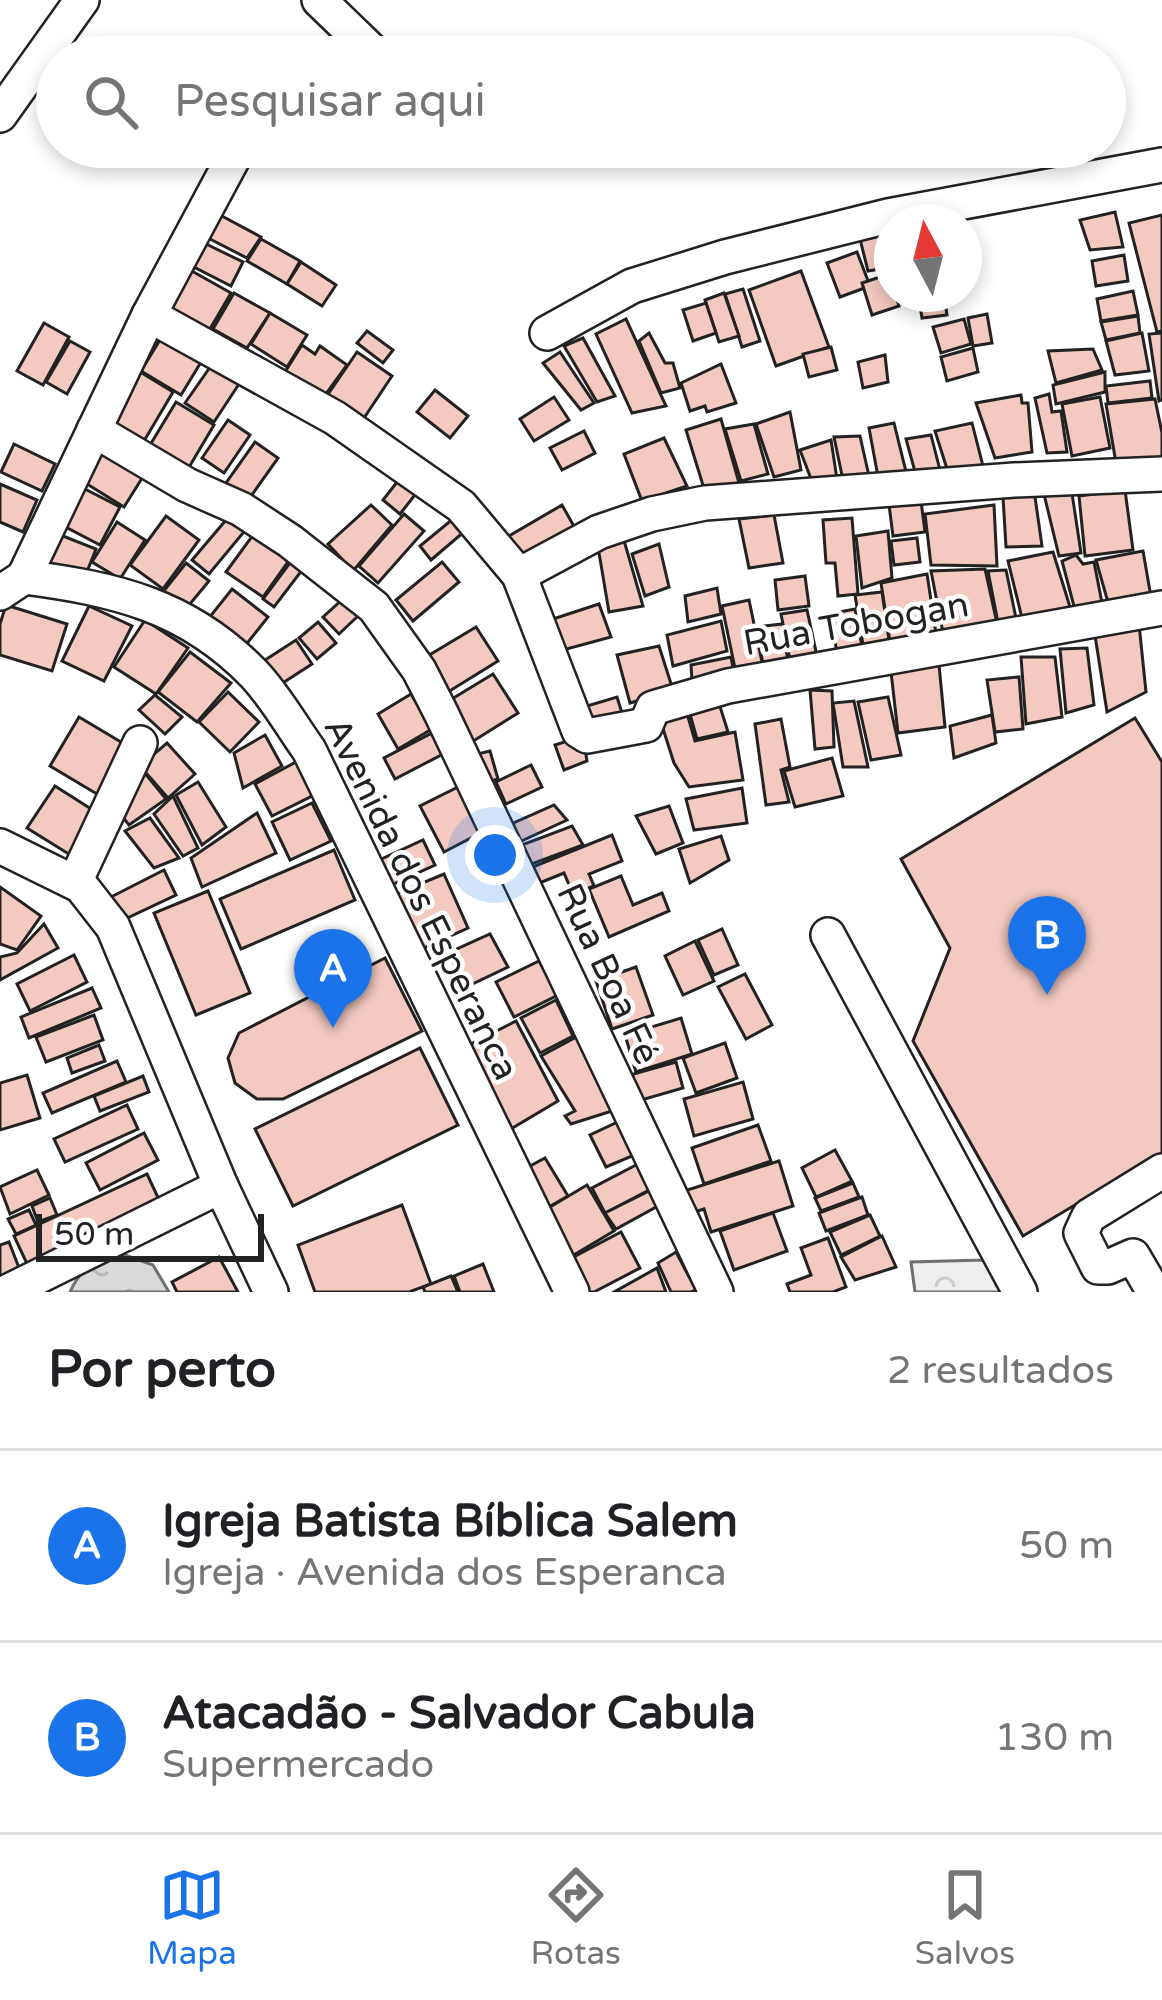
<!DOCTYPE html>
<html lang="pt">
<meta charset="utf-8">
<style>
:root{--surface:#fff;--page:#f2f2f2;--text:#202124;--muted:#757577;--line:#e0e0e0;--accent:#1a73e8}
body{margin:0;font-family:"Varela Round",sans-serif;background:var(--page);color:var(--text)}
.compass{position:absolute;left:874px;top:204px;width:108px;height:108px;border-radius:50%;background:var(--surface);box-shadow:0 6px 18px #0003;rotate:353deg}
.scale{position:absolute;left:36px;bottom:30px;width:228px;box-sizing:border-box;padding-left:12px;border:6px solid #222;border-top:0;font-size:33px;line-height:42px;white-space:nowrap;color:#222;-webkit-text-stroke:9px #fff;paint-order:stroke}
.you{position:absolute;left:495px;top:855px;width:42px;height:42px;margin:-30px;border:9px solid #fff;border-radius:50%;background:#1a73e8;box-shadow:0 0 0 18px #1a73e833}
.badge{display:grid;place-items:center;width:78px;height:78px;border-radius:50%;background:var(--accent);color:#fff;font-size:39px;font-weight:700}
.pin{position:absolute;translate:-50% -99px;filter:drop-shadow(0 3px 6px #0008)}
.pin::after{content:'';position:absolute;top:63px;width:42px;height:36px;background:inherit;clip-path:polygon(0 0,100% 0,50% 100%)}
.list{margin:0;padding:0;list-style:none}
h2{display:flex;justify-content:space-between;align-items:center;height:156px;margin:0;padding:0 48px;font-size:51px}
h2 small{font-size:39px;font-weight:400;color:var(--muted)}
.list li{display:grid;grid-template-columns:78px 1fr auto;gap:36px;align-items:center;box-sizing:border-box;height:192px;padding:0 48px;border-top:3px solid var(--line)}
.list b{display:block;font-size:45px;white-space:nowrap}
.list p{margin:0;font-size:39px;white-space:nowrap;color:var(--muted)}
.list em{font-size:39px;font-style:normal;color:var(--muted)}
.icon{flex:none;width:66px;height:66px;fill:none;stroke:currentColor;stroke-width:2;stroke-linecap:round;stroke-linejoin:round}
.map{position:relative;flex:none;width:1162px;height:1292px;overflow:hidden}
.search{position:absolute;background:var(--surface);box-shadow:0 6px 18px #0003;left:36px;right:36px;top:36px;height:132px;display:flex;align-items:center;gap:30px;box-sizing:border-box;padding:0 42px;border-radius:66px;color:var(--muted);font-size:45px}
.sheet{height:540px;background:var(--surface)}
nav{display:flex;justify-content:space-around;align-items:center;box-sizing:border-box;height:168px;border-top:3px solid var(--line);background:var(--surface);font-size:33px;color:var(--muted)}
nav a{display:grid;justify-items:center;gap:6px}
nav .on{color:var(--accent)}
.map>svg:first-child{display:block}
</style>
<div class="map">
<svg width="1162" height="1292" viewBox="0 0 1162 1292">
<defs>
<pattern id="forest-crowns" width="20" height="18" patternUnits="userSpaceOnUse" patternTransform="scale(3)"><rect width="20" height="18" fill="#eee"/><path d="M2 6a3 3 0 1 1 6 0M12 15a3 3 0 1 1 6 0" fill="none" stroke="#ccc"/></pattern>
<pattern id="water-ripples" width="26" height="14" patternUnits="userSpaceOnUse" patternTransform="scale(3)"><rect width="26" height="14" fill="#d9d9d9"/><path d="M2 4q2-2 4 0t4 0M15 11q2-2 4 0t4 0" fill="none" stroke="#bababa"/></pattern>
</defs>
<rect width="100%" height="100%" fill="#fff"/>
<!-- forest -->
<path fill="url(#forest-crowns)" stroke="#6f6f6f" stroke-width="3" d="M983,1260L1014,1292H915L911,1262Z"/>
<!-- water -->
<path fill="url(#water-ripples)" stroke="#6f6f6f" stroke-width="3" d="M122,1254L153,1265L169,1292H70C80,1269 97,1257 122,1254Z"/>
<!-- building -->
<g fill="#f3c9c0" stroke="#222" stroke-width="3">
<path d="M1115,212L1123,247L1090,250L1080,220Z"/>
<path d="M220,215L261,237L247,258L206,237Z"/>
<path d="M1162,215V331L1157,332L1129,223Z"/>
<path d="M884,234L892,267L868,271L860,239Z"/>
<path d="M261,239L300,261L287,284L247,261Z"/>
<path d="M202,242L243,262L231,286L190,265Z"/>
<path d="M857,252L870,286L840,297L827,263Z"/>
<path d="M1124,255L1128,281L1096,286L1092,261Z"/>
<path d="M301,262L336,285L322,306L287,284Z"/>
<path d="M190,270L231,293L207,334L166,311Z"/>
<path d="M801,271L829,347L776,366L749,290Z"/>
<path d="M889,274L899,306L872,315L862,283Z"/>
<path d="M743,289L760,341L742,347L725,294Z"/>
<path d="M1133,291L1138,315L1101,321L1097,299Z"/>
<path d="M234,293L270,313L247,348L213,329Z"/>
<path d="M724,293L739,336L719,342L705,300Z"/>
<path d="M918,294H951L944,295L947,315L922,318Z"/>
<path d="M706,303L716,333L693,341L683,310Z"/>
<path d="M270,313L307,335L287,367L251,344Z"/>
<path d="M987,314L992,343L973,346L968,318Z"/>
<path d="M1138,316L1140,333L1106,340L1101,322Z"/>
<path d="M626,319L666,406L632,413L596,334Z"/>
<path d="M964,319L971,344L941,353L933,327Z"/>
<path d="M44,323L69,337L43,385L17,371Z"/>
<path d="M166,330L206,354L181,395L141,371Z"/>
<path d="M367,331L393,350L383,363L357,343Z"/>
<path d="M649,333L665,363H673L680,388L661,393L639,341Z"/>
<path d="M1142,333L1149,371L1115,375L1106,341Z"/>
<path d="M1162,333V400L1159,401L1149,334Z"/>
<path d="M583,338L615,396L597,402L564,346Z"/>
<path d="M70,341L90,352L67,394L46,382Z"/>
<path d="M302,345L315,354L320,346L347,365L326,394L285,372Z"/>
<path d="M831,347L837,370L809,377L803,354Z"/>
<path d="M973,348L978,372L947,381L941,357Z"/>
<path d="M1093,349L1102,370L1056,383L1048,351Z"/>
<path d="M357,352L392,376L358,427L322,403Z"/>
<path d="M560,352L594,403L581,410L543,363Z"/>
<path d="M885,355L888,382L863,388L858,362Z"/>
<path d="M213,363L241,381L214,422L185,403Z"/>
<path d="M721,364L736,403L707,412L705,406L690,411L681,383Z"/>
<path d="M132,367L173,392L144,441L103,416Z"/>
<path d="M1105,372V392L1056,404L1053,385Z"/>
<path d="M1150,381L1152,398L1108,403L1106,386Z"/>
<path d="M435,390L468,416L450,438L417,412Z"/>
<path d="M1049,394L1052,412L1061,411L1067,452L1047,453L1035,398Z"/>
<path d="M1021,395L1022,403H1028L1032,452L995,458L976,403Z"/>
<path d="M554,397L569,420L534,441L520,419Z"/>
<path d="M1100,397L1110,448L1072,456L1062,404Z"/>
<path d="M1155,399L1162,433V462L1117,469L1106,404Z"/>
<path d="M176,402L214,425L185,474L147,450Z"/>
<path d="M790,412L801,470L774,477L756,424Z"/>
<path d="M721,419L739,483L706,495L686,430Z"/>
<path d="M228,420L250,435L224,473L202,458Z"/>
<path d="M894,423L908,480L879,482L869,428Z"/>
<path d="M972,423L983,466L948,472L935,431Z"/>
<path d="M754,424L768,474L741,481L725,429Z"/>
<path d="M584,431L595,453L562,470L550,448Z"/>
<path d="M931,435L941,474L917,479L906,439Z"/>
<path d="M860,436L871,485H844L834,437Z"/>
<path d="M664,438L687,486L642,501L624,454Z"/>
<path d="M831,440L837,479L813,484L800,450Z"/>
<path d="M255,442L278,458L249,499L226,483Z"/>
<path d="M14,444L55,464L42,491L1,472Z"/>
<path d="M98,448L144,475L124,507L79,479Z"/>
<path d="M401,477L418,491L400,514L383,500Z"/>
<path d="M1070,480L1081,553L1059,556L1042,486Z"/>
<path d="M0,484L37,500L23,532L0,522Z"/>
<path d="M77,485L120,507L100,545L58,523Z"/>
<path d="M1034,490L1042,546L1006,547L1003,497Z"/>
<path d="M1125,490L1133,550L1085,556L1079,496Z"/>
<path d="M920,493L925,532L893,536L888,497Z"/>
<path d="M371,505L392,525L353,571L328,544Z"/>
<path d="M562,505L580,537L527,567L509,536Z"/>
<path d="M994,505L997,566L931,565L925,514Z"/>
<path d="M232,513L248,527L209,574L192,560Z"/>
<path d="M404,514L424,531L378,583L359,566Z"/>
<path d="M774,515L783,563L749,568L739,519Z"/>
<path d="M166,516L199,540L163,589L130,565Z"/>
<path d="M454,518L465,531L431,560L420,546Z"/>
<path d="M852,518L858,594L838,596L835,563H826L823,520Z"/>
<path d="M117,522L145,540L120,579L92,562Z"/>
<path d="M256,531L292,556L263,597L226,572Z"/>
<path d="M888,531L892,578L862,588L856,536Z"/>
<path d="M58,534L96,549L82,584L44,568Z"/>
<path d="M623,537L643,606L609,612L598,547Z"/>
<path d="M917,538L920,562L894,565L891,541Z"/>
<path d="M659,544L669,587L645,596L632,554Z"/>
<path d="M1143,551L1151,597L1109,606L1096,560Z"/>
<path d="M1053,552L1070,607L1022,618L1008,561Z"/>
<path d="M1076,555L1083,564L1094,562L1102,603L1075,610L1062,561Z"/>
<path d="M295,556L306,565L274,607L263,599Z"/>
<path d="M442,562L459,582L413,621L396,600Z"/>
<path d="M186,563L209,581L185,610L163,592Z"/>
<path d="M985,569L998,628L943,633L931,571Z"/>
<path d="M1006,570L1017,623L999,628L988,571Z"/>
<path d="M927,574L936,633L890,642L881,583Z"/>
<path d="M805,576L809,606L778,610L775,580Z"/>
<path d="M717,588L721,614L688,622L685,596Z"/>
<path d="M232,589L268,617L241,651L205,623Z"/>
<path d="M882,592L890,647L864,651L855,595Z"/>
<path d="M343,599L358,616L339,634L323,617Z"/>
<path d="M749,600L763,667L736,673L722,606Z"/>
<path d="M599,604L611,637L563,650L553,619Z"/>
<path d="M6,605L67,624L52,671L0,655V624Z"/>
<path d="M89,606L132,626L104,681L62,661Z"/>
<path d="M855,609L863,652L838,656L829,614Z"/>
<path d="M807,610L817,656L790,660L781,614Z"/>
<path d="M145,620L188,648L156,694L114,667Z"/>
<path d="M721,621L727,651L673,666L667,635Z"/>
<path d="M318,622L336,643L317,659L299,638Z"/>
<path d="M782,624L788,661L763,664L756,627Z"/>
<path d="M1139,624L1146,692L1107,712L1094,629Z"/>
<path d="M476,627L498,661L448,692L426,657Z"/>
<path d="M296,640L312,664L275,688L259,664Z"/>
<path d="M659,646L673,690L630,703L617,655Z"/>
<path d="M1087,648L1094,705L1066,713L1060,649Z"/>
<path d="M190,652L231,683L197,722L158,692Z"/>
<path d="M731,657L734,673L692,680L691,665Z"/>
<path d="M1021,657H1055L1062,717L1026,724Z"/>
<path d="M939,665L945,727L898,733L891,672Z"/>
<path d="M493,674L518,713L467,745L442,705Z"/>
<path d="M1019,677L1023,729L995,732L987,680Z"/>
<path d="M810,690L832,691L834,747L815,749Z"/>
<path d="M228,692L259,722L230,752L199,722Z"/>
<path d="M411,694L432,729L398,749L378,714Z"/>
<path d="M155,695L182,717L165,734L139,710Z"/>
<path d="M617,697L625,723L586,733L577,709Z"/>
<path d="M888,697L901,755L871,760L858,702Z"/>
<path d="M718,700L728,732L697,739L688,707Z"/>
<path d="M854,701L868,767H843L833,703Z"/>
<path d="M686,710L695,741L735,732L743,780L689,787L674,763L658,713Z"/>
<path d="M992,715L996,743L954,758L950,726Z"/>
<path d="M79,717L131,748L102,797L50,766Z"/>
<path d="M1135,718L1162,762V1153L1023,1236L913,1041L950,948L901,859Z"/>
<path d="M781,719L790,767L781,770L789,802L766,805L755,724Z"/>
<path d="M434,732L445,753L395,779L384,758Z"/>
<path d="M265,735L282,766L243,788L234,753Z"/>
<path d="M583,736L587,761L564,770L555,745Z"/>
<path d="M167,743L195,774L168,798L140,766Z"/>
<path d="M490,751L498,779L481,784L473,755Z"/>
<path d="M832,758L843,796L795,807L784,771Z"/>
<path d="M296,762L314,795L272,816L255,784Z"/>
<path d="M531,765L542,787L506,804L496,782Z"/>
<path d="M144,772L166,799L129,825L114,806Z"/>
<path d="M198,782L226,827L202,845L176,795Z"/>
<path d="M462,785L486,830L444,852L420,806Z"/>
<path d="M55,786L99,814L72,856L27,828Z"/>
<path d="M742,788L747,823L694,830L686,799Z"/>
<path d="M173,796L198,848L183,856L154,814Z"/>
<path d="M312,803L331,841L290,860L272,822Z"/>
<path d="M554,805L567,820L517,843L509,825Z"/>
<path d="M669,806L683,843L656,854L636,816Z"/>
<path d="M257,813L276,853L202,887L191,858Z"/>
<path d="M150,818L179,858L154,868L125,831Z"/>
<path d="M572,826L583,845L529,865L519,846Z"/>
<path d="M612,835L622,861L589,874L594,886L573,894L564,873L537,884L530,868Z"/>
<path d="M721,836L729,860L690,883L679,849Z"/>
<path d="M423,840L435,865L387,887L375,862Z"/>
<path d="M334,850L355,900L241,949L220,899Z"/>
<path d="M164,870L176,895L125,919L111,897Z"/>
<path d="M444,874L468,928L417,951L391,896Z"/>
<path d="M621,876L633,905L662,893L669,911L609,937L589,889Z"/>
<path d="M0,887L41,916L17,950L0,944Z"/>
<path d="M208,891L250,993L196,1015L154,913Z"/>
<path d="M44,924L58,948L0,980V957L17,953Z"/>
<path d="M722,929L738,965L714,975L698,940Z"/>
<path d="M490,934L508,967L466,987L448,953Z"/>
<path d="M695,941L714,981L683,995L665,956Z"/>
<path d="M74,955L87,982L30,1011L17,984Z"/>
<path d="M385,958L422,1031L283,1099H257L235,1083L228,1058L239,1033Z"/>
<path d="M539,961L558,995L514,1017L496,982Z"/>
<path d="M636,967L653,1015L612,1029L596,981Z"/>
<path d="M745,974L772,1025L746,1039L718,987Z"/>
<path d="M92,988L101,1008L29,1038L21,1017Z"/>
<path d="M556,1000L573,1036L540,1053L521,1018Z"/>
<path d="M94,1015L103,1040L46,1062L36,1037Z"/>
<path d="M681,1018L692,1054L636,1072L625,1035Z"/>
<path d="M516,1021L558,1101L509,1130L469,1045Z"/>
<path d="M582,1034L615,1110L571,1124L565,1116L575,1111L541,1056Z"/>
<path d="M725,1043L737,1078L696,1093L683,1058Z"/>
<path d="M99,1045L105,1061L72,1073L67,1058Z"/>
<path d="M420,1048L458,1125L293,1206L255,1129Z"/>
<path d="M117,1061L126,1082L52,1113L43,1093Z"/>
<path d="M676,1062L683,1088L638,1101L630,1075Z"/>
<path d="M27,1075L40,1118L0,1130V1083Z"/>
<path d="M143,1076L149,1092L100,1111L94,1096Z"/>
<path d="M743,1082L753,1119L694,1136L684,1099Z"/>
<path d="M127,1105L138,1129L65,1162L54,1139Z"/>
<path d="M622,1120L639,1153L606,1167L590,1135Z"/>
<path d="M758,1125L771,1161L704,1184L692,1148Z"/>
<path d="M144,1133L158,1160L100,1190L86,1163Z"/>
<path d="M835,1150L852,1181L816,1197L802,1168Z"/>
<path d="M545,1158L568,1196L540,1212L521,1171Z"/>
<path d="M779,1161L793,1206L711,1232L704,1209L688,1214L681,1192Z"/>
<path d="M638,1164L651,1189L605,1213L592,1188Z"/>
<path d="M37,1170L49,1195L10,1214L0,1187Z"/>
<path d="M147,1174L162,1206L29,1268L14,1236Z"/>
<path d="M853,1183L859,1197L821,1211L815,1198Z"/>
<path d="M587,1185L614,1231L567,1259L540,1213Z"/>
<path d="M655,1188L667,1201L616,1229L605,1213Z"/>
<path d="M862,1197L868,1215L826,1231L819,1213Z"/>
<path d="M50,1198L57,1215L38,1222L32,1206Z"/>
<path d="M402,1205L431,1284L409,1292H315L298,1245Z"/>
<path d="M29,1210L36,1225L16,1234L8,1219Z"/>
<path d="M773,1213L787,1251L734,1270L720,1231Z"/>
<path d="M870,1215L880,1236L841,1255L830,1232Z"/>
<path d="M621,1232L640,1268L594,1292H584L568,1260Z"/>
<path d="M882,1236L896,1267L855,1280L841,1257Z"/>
<path d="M828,1238L846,1287L833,1292H790L787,1284L811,1275L801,1248Z"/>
<path d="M9,1242L21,1273L0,1281V1245Z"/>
<path d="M676,1252L696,1290L691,1292H671L658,1263Z"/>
<path d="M219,1257L238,1292H177L172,1282Z"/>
<path d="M483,1264L494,1292H460L454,1276Z"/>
<path d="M657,1268L666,1292H614Z"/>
<path d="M451,1276L458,1292H425L423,1287Z"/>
</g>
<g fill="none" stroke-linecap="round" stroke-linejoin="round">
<!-- minor casing -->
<g stroke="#222" stroke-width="38">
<g id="minor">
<path d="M319,0L378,57"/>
<path d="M0,115L82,0"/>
<path d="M149,315L335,418L461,506L519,575L579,731L587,736L646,725L653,708L728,686L1162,608"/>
<path d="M547,333L632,286L725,257L888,216L1162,165"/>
<path d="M94,430L187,485L241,509L290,541L374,607L419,670L441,713L716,1292"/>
<path d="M519,575L599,532L652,514L705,503L1014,480L1162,474"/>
<path d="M24,577L149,315L239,147"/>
<path d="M0,593L24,577C115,589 187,605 254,674C275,696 291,725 309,750L572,1292"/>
<path d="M0,846L81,886L113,927L221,1186L271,1292"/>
<path d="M75,882L140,743"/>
<path d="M828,935L1020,1292"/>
<path d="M7,1292L221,1186"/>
<path d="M1154,1292L1133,1256L1108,1267H1098L1081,1233L1089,1216L1162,1171"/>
</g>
</g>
<!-- minor -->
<use href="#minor" stroke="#fff" stroke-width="33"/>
</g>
<g text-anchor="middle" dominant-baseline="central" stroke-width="9" stroke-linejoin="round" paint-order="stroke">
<!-- street labels -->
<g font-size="36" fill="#222" stroke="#fff">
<text transform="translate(856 624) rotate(-10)">Rua Tobogan</text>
<text transform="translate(421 899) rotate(64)">Avenida dos Esperanca</text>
<text transform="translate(608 974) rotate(65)">Rua Boa Fé</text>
</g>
</g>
</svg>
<svg class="compass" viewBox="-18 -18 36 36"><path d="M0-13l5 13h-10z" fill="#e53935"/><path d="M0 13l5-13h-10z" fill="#757577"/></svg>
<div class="scale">50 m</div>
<div class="you"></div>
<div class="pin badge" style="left:333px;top:1028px">A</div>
<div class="pin badge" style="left:1047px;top:995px">B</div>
<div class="search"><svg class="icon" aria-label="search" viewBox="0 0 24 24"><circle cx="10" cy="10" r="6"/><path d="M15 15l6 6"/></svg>Pesquisar aqui</div>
</div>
<section class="sheet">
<h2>Por perto<small>2 resultados</small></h2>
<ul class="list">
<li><span class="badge">A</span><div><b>Igreja Batista Bíblica Salem</b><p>Igreja · Avenida dos Esperanca</p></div><em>50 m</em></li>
<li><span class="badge">B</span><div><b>Atacadão - Salvador Cabula</b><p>Supermercado</p></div><em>130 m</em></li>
</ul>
</section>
<nav>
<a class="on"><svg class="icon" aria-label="map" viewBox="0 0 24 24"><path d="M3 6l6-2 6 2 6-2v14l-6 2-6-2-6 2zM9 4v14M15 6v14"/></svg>Mapa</a>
<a><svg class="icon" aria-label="directions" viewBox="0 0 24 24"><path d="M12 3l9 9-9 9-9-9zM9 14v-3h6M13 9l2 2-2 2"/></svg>Rotas</a>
<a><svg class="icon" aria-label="saved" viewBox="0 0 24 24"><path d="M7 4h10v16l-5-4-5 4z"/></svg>Salvos</a>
</nav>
